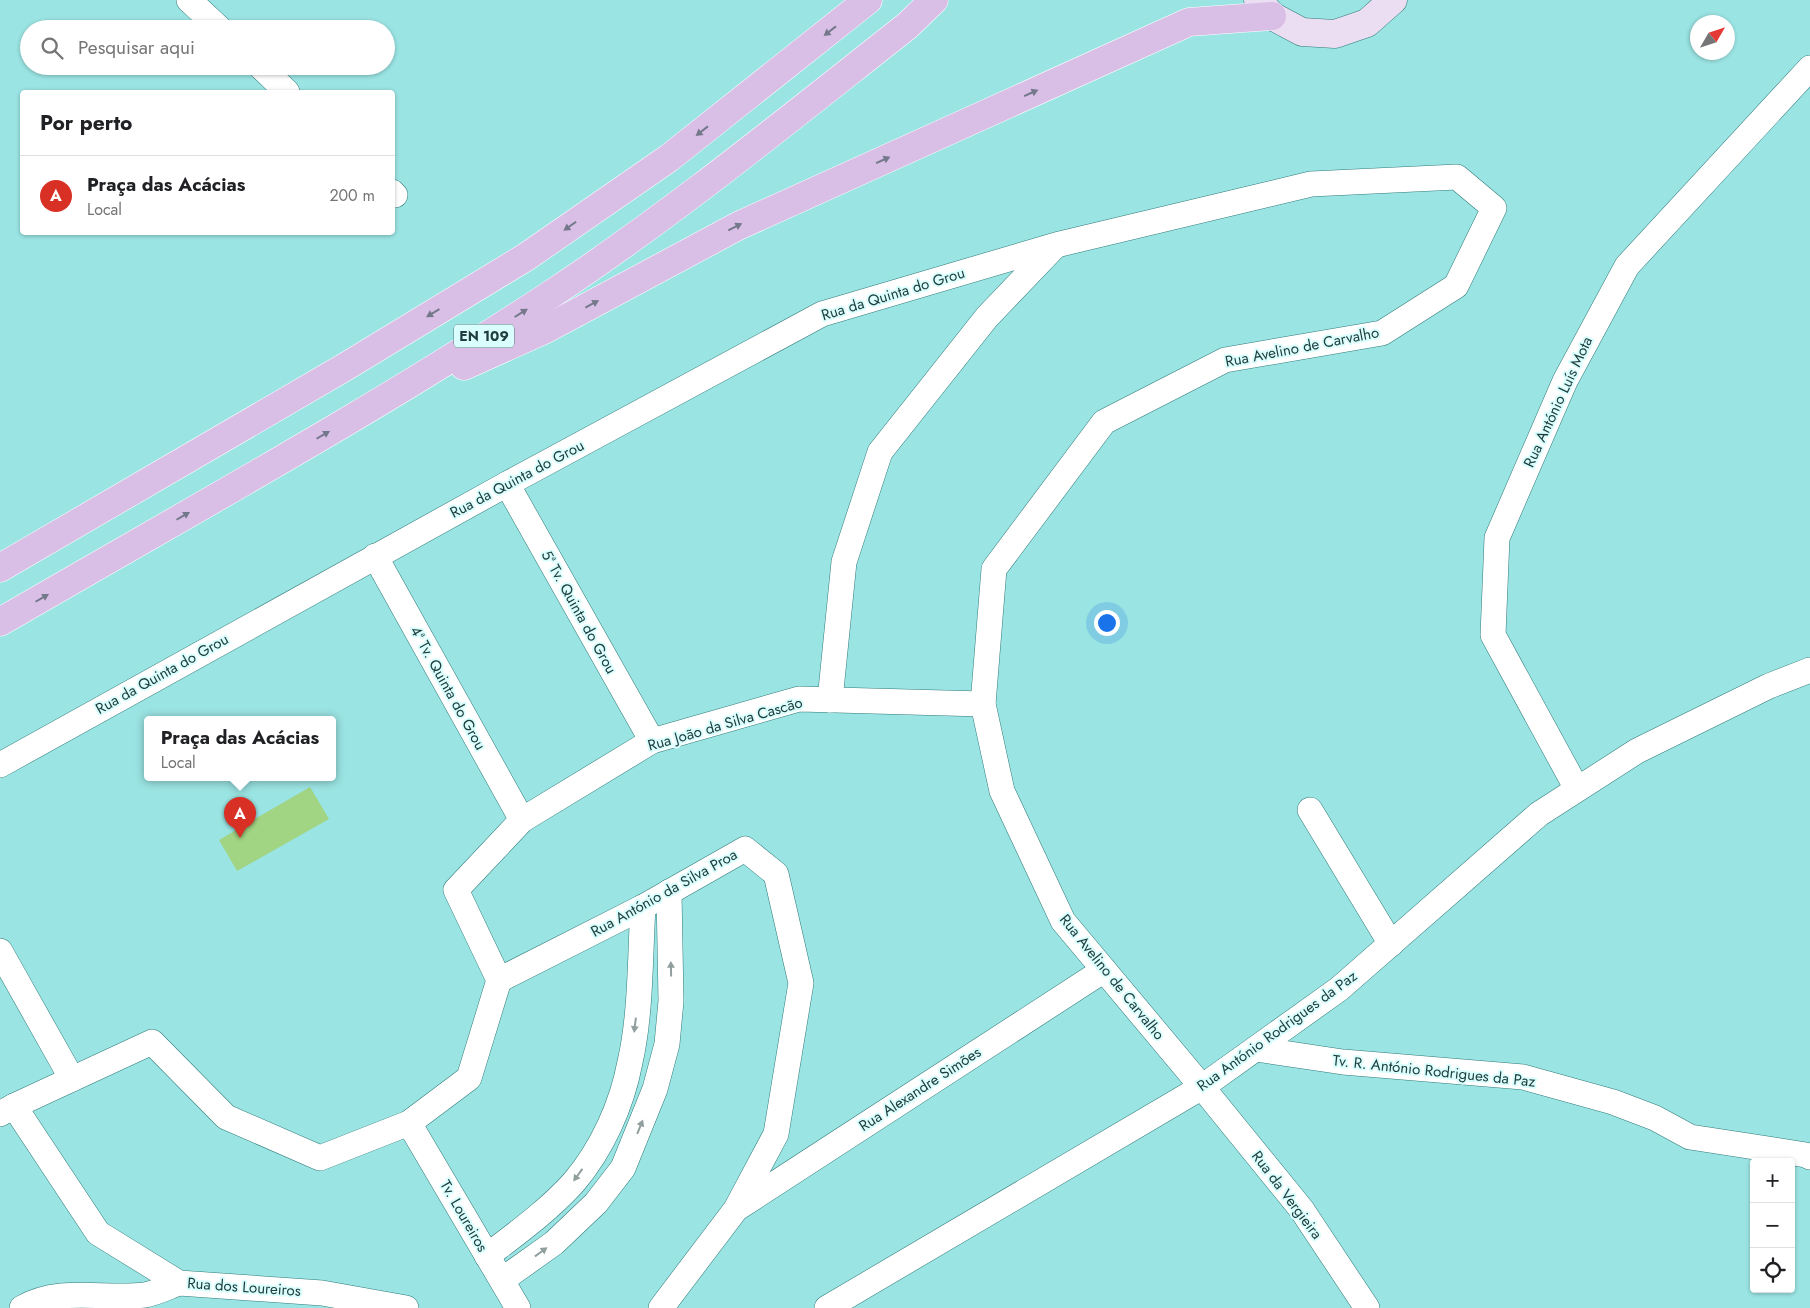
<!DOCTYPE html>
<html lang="pt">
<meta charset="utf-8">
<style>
:root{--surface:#fff;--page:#f6f6f6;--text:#202124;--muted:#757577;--line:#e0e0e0;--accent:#d93025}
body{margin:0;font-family:Jost,sans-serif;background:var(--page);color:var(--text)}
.controls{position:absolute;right:15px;bottom:15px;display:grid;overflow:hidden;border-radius:5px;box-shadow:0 1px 4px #0004}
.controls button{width:45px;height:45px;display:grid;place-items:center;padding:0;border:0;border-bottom:1px solid var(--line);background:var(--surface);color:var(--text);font:25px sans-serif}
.compass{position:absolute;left:1690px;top:15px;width:45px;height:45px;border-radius:50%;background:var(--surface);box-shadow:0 1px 4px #0004;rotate:51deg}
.you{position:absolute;left:1106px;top:622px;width:18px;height:18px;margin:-12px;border:4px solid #fff;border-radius:50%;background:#1a73e8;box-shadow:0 0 0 8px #1a73e833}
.badge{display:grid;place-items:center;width:32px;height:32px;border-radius:50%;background:var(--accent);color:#fff;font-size:16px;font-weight:700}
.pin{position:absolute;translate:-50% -41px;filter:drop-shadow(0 1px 2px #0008)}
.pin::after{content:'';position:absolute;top:26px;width:18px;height:15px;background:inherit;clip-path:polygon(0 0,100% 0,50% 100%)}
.popup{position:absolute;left:144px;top:716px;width:192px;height:65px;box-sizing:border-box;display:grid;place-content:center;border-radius:5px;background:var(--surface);filter:drop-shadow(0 1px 4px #0005);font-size:16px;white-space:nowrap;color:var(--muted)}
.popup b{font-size:19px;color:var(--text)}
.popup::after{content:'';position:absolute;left:50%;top:100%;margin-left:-10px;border:10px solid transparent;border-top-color:var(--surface)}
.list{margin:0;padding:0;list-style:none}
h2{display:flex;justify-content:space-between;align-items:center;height:65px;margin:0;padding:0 20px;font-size:21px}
h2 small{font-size:16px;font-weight:400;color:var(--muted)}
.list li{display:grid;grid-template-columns:32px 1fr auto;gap:15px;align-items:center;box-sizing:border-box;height:80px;padding:0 20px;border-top:1px solid var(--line)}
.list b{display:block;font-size:19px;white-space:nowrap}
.list p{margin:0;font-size:16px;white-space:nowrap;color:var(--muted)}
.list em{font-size:16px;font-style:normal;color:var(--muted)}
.icon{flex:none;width:28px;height:28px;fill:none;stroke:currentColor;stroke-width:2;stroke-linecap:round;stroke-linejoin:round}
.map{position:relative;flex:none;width:1810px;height:1308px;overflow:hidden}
.search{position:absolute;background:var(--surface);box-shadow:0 1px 4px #0004;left:20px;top:20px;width:375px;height:55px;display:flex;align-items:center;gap:12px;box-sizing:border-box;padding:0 18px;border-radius:28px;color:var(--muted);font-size:19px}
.panel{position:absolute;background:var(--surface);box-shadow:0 1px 4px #0004;left:20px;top:90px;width:375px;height:145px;border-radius:5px}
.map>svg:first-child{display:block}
</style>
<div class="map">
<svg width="1810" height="1308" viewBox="0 0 1810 1308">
<rect width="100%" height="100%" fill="#9ae4e3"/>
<!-- green -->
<path fill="#a1d483" d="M310,787L329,819L237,871L219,840Z"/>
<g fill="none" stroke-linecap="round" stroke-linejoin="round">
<!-- minor casing -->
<g stroke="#307b7a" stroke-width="26">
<g id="minor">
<path d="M189,0L220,29"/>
<path d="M260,66L287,92"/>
<path d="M392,192L395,195"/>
<path d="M507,484L652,741"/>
<path d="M375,556L522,820"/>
<path d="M830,700L844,562L880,452L987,317L1055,246"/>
<path d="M0,765L507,484L822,314L1056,245L1311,184L1457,177L1494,208L1456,286L1382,333L1225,360L1104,422L994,569L983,704L1002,791L1063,921L1202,1087L1302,1210L1367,1308"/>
<path d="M1577,789L1493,635L1497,538L1565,381L1627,266L1810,68"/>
<path d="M1310,810L1391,944"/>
<path d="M0,951L72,1079"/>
<path d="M499,980L643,907L745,849L776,874L801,983L776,1134L736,1209L661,1308"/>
<path d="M1256,1049L1343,1062L1523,1077L1613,1102L1655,1118L1690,1137L1806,1155L1810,1157"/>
<path d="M14,1106L98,1233L179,1283L322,1293L406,1308"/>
<path d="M0,1114L14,1106L152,1042L226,1117L320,1158L409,1123L469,1078L499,980L456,890L522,820L652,741L799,699L983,704"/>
<path d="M409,1123L518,1308"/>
<path d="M739,1207L1104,970"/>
<path d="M487,1256C517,1233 549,1210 574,1182C602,1149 622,1105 630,1062C641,1015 640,956 643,907"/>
<path d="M502,1280L554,1243L596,1203L623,1168L655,1089L667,1044L671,1001L669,892"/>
<path d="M22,1308C61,1286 103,1300 145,1295C156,1293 168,1287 179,1283"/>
<path d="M827,1308L1202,1087L1339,989L1539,814L1637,751L1769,686L1810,670"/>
</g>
</g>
<!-- secondary casing -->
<g stroke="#307b7a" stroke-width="29">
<path id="secondary" d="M1258,0L1272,16L1302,32L1335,34L1367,23L1393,0"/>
</g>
<!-- primary casing -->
<g stroke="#fff" stroke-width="29">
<g id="primary">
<path d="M464,366L546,329L738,226L1189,22L1272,16"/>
<path d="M0,568L345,367L526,257L669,158L868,0"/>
<path d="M0,622C184,515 372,412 550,295C674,213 790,118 907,26L934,0"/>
</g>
</g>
<!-- minor -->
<use href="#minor" stroke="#fff" stroke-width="25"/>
<!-- secondary -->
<use href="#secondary" stroke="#ecdef2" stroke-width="28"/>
<!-- primary -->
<use href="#primary" stroke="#d9bee6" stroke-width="28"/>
</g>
<!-- one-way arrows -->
<defs><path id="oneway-solid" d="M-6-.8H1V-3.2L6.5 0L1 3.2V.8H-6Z" transform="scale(1.25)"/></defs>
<g fill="#73788a">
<use href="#oneway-solid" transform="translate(830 31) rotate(142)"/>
<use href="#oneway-solid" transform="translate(1031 93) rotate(-24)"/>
<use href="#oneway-solid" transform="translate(702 131) rotate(142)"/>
<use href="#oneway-solid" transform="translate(883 160) rotate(-24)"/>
<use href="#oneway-solid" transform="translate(570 226) rotate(145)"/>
<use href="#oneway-solid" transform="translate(735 227) rotate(-27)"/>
<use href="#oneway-solid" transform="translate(592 304) rotate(-28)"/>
<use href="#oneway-solid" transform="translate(433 313) rotate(149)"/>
<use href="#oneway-solid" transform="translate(521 313) rotate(-32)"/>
<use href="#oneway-solid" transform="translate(323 435) rotate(-30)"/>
<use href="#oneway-solid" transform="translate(183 516) rotate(-30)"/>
<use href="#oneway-solid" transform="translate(42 598) rotate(-30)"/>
</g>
<g fill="#909e9e">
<use href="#oneway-solid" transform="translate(671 969) rotate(-91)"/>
<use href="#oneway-solid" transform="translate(635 1025) rotate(97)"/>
<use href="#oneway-solid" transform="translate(640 1127) rotate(-68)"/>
<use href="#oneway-solid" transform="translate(578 1175) rotate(126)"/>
<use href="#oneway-solid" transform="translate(541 1252) rotate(-36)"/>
</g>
<g text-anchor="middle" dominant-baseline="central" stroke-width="4" stroke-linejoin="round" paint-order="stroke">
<!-- shield labels -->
<rect fill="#dafefd" stroke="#587877" stroke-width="1" x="454" y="324.5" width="60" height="23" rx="4"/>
<g font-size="14" font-weight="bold" fill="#203e3e">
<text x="484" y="336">EN 109</text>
</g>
<!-- street labels -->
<g font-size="15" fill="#203e3e" stroke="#dafefd">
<text transform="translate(893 294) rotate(-17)">Rua da Quinta do Grou</text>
<text transform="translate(1302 347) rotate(-11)">Rua Avelino de Carvalho</text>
<text transform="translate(1558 402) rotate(-65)">Rua António Luís Mota</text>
<text transform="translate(517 479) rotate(-28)">Rua da Quinta do Grou</text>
<text transform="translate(579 612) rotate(61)">5ª Tv. Quinta do Grou</text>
<text transform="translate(162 674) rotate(-29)">Rua da Quinta do Grou</text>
<text transform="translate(448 688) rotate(61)">4ª Tv. Quinta do Grou</text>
<text transform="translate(725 724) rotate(-16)">Rua João da Silva Cascão</text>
<text transform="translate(664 893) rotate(-29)">Rua António da Silva Proa</text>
<text transform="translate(1112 977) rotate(51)">Rua Avelino de Carvalho</text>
<text transform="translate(1277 1031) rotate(-36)">Rua António Rodrigues da Paz</text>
<text transform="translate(1434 1071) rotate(6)">Tv. R. António Rodrigues da Paz</text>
<text transform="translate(920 1089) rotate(-33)">Rua Alexandre Simões</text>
<text transform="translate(1287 1195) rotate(53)">Rua da Vergieira</text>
<text transform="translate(464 1216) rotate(60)">Tv. Loureiros</text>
<text transform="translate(244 1287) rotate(4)">Rua dos Loureiros</text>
</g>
</g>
</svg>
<div class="controls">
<button>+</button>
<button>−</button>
<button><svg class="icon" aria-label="locate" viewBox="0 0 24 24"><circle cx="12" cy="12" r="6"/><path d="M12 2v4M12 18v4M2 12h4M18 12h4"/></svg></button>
</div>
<svg class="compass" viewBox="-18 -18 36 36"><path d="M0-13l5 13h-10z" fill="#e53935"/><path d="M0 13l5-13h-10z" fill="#757577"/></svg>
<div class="you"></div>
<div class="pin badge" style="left:240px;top:838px">A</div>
<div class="popup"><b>Praça das Acácias</b>Local</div>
<div class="search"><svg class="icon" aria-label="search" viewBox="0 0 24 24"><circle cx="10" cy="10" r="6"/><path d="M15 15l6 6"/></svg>Pesquisar aqui</div>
<section class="panel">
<h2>Por perto<small></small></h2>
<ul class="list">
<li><span class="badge">A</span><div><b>Praça das Acácias</b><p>Local</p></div><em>200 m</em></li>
</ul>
</section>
</div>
